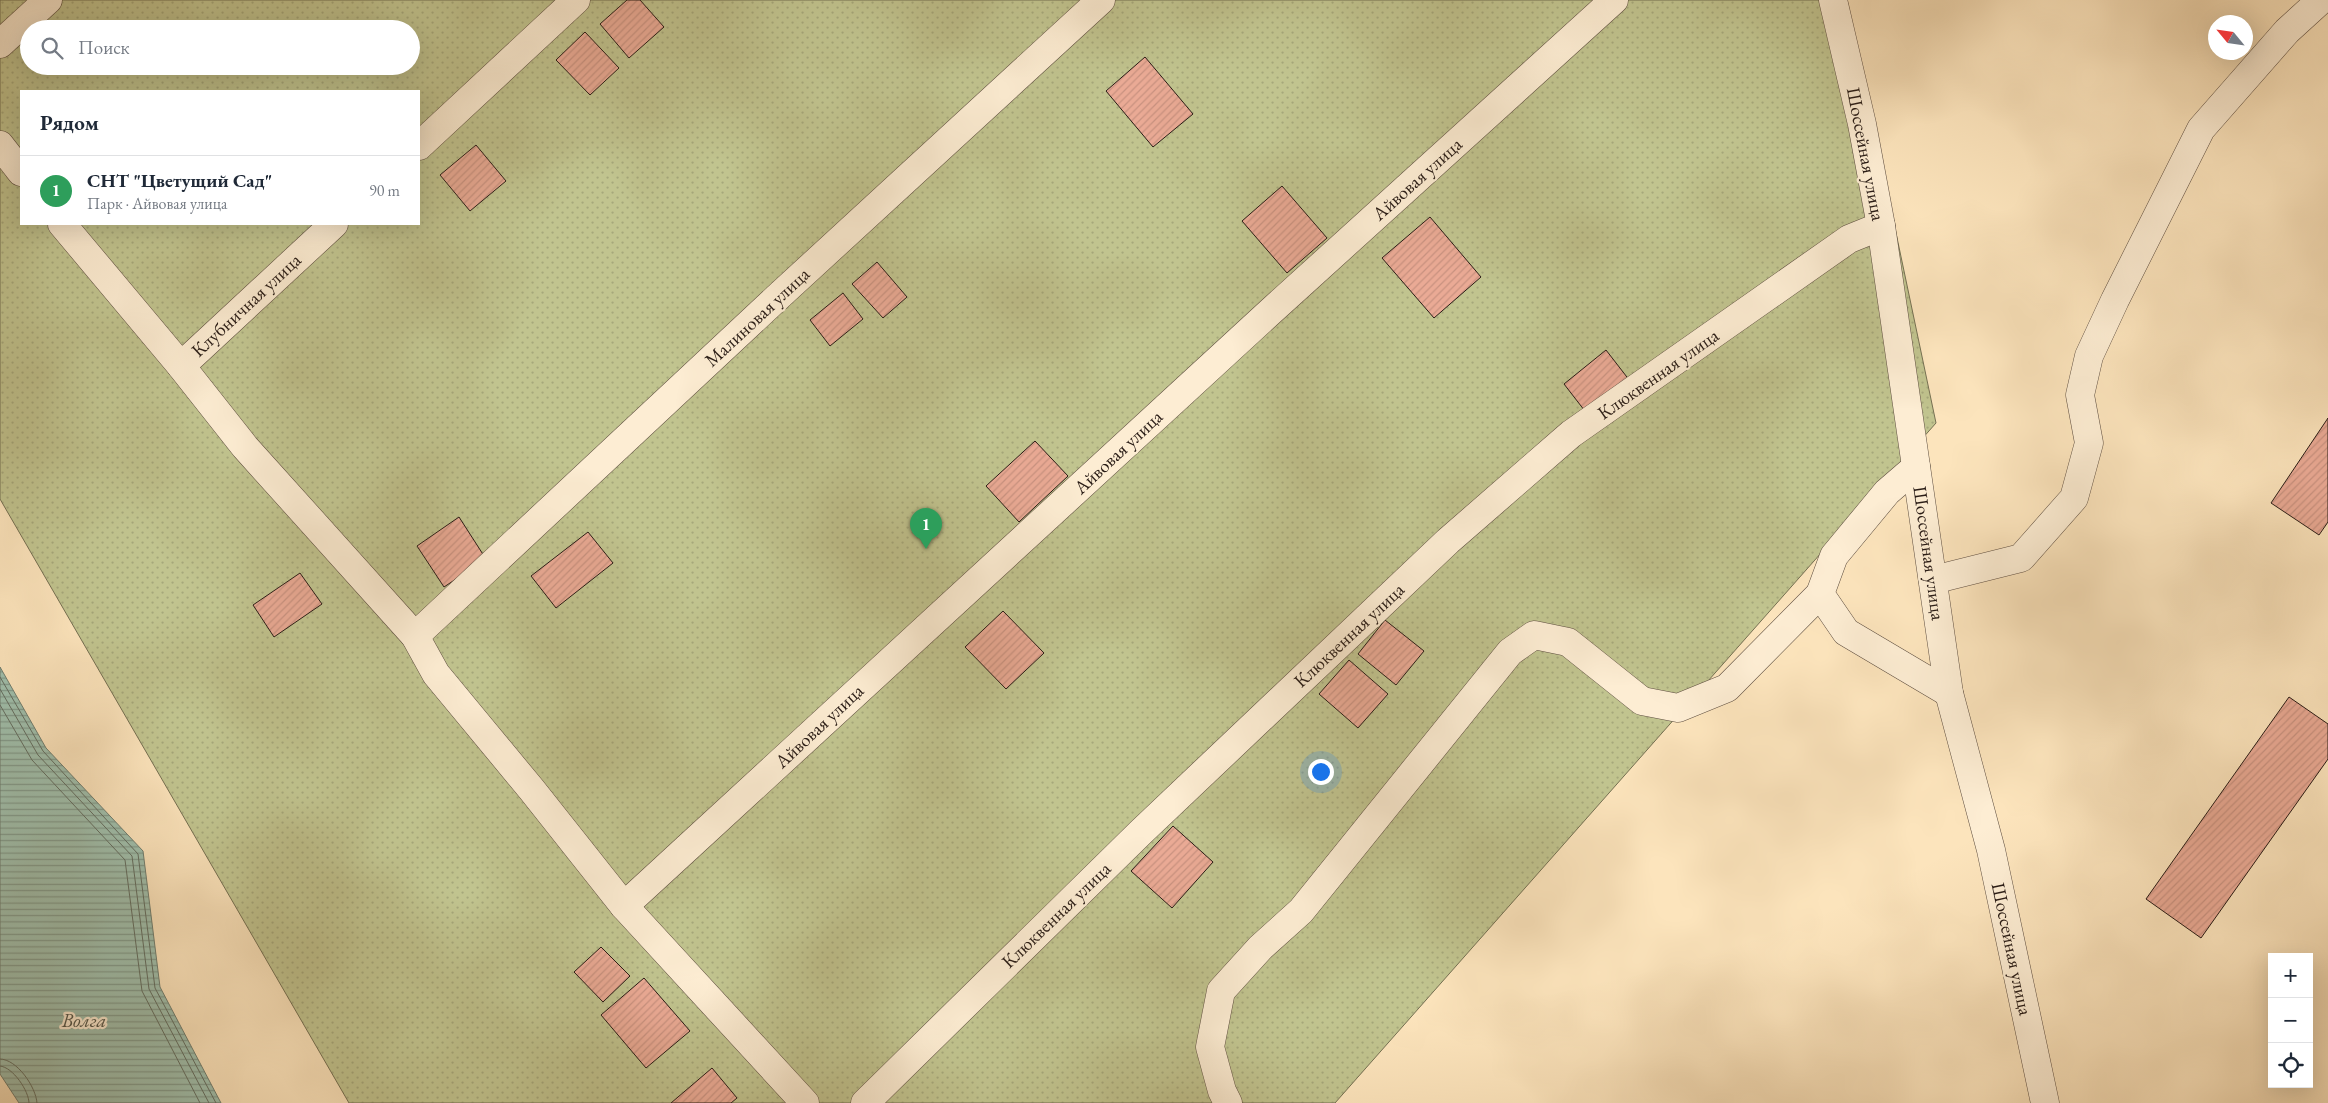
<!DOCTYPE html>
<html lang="ru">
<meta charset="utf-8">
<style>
:root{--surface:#fff;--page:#f6f6f7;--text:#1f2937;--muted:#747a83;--line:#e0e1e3;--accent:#ea580c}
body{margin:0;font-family:"EB Garamond",serif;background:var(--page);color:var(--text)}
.controls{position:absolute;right:15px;bottom:15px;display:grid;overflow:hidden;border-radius:0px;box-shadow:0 5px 20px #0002}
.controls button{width:45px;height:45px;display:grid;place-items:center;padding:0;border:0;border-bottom:1px solid var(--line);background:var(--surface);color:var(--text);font:25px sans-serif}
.compass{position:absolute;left:2208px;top:15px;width:45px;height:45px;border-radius:50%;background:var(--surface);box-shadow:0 5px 20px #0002;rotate:299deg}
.you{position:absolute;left:1320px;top:771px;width:18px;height:18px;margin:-12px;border:4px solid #fff;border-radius:50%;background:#1a73e8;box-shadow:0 0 0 8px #1a73e833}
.badge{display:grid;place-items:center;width:32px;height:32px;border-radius:50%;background:var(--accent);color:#fff;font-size:16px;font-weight:700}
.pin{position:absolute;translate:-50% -41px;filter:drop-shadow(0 1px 2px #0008)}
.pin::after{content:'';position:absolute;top:26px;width:18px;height:15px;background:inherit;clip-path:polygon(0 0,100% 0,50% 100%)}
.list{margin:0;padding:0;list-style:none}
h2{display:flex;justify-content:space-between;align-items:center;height:65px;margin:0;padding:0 20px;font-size:21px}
h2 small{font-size:16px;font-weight:400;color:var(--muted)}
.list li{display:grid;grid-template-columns:32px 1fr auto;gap:15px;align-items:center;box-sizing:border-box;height:70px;padding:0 20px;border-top:1px solid var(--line)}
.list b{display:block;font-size:19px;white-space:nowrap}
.list p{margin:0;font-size:16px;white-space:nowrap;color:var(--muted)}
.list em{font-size:16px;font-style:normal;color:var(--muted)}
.icon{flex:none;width:28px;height:28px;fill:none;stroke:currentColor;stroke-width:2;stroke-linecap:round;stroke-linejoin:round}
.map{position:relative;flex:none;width:2328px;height:1103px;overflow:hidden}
.search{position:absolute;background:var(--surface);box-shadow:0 5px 20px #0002;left:20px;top:20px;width:400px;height:55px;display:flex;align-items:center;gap:12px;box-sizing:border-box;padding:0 18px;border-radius:28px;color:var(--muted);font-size:19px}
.panel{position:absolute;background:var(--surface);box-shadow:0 5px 20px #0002;left:20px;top:90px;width:400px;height:135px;border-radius:0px}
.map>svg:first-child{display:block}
</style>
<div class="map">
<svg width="2328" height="1103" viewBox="0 0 2328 1103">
<defs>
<pattern id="garden-dots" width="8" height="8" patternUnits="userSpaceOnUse" patternTransform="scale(1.25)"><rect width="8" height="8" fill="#c1c48f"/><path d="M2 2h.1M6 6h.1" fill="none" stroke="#a6a87b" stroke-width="1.8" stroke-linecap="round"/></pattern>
<pattern id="water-rules" width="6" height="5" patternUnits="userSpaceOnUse" patternTransform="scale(1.25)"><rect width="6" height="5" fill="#a0bfac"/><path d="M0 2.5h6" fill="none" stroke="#829a8b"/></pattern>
<pattern id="building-hatch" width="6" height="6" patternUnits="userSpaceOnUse" patternTransform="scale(1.25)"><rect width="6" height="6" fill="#eaaa95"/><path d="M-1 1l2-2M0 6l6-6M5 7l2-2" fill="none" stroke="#c99280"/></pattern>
</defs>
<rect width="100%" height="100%" fill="#fce4bc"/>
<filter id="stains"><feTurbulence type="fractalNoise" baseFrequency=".004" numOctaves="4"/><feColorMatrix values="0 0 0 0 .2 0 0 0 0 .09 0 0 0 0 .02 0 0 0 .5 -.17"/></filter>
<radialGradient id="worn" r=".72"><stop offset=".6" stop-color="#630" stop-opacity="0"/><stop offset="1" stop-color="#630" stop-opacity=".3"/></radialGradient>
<!-- garden -->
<path fill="url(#garden-dots)" stroke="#757052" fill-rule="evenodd" d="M0,0H1847L1936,423L1335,1103H349L0,499ZM29,29H411V66H29ZM21,91H419V224H21Z"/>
<!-- water -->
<path fill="url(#water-rules)" stroke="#707e70" d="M0,667L46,748L143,851L160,987L221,1103H19L0,1074Z"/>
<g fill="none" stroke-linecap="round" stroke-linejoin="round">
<!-- shore -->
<g stroke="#646e61" stroke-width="1">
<path d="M0,677L43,751L138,854L155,988L216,1103"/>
<path d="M0,689L38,755L132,856L149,989L209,1103"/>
<path d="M0,705L32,760L125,860L142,991L200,1103"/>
<path d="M0,1059C17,1059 36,1087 37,1103"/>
<path d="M0,1066C13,1067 29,1091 29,1103"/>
</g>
</g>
<!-- building -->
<g fill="url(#building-hatch)" stroke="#291c16">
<path d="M627,0H640L664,27L629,58L600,24Z"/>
<path d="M585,32L619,68L590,95L556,60Z"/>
<path d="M1145,57L1193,114L1153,147L1106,91Z"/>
<path d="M476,145L506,181L470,211L440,175Z"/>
<path d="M1282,186L1327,238L1287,273L1242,221Z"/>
<path d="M1430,217L1481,277L1434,318L1382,258Z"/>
<path d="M877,262L907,297L883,318L852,284Z"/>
<path d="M843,293L863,319L830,346L810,320Z"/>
<path d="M1606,350L1630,381L1588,415L1564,384Z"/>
<path d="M2328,418V522L2319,535L2271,503Z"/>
<path d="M1035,441L1068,476L1019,522L986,486Z"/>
<path d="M459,517L486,559L444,587L417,546Z"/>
<path d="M588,532L613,563L556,608L531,576Z"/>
<path d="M300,573L322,604L274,637L253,605Z"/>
<path d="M1003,611L1044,653L1006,689L965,647Z"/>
<path d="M1385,620L1424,651L1396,685L1358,654Z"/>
<path d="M1349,660L1388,694L1358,728L1319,694Z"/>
<path d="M2289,697L2328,724V759L2201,938L2146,899Z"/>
<path d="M1173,826L1213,862L1172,908L1131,871Z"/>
<path d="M601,947L630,976L603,1002L574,972Z"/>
<path d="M644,978L690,1031L646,1068L601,1015Z"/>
<path d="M712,1068L737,1098L731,1103H671Z"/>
</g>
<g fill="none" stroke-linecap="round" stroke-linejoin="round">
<!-- minor casing -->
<g stroke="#5e4e40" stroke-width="29">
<g id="minor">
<path d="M1833,0L1862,124L1881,226L1949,693L1991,850L2045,1103"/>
<path d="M0,44L48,0"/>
<path d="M0,145L21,172"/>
<path d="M419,146L576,0"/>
<path d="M62,224L181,366L245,447L415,636L436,674L532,790L624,906L805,1103"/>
<path d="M181,366L334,224"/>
<path d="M1916,467L1887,492L1834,556L1820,594L1846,632L1949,693"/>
<path d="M1933,580L2021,558L2074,498L2089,443L2080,395L2089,356L2115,300L2201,129L2287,31L2321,0"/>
<path d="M415,636L781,294L1101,0"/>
<path d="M624,906L1270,312L1614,0"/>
<path d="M865,1103L1141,832L1448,541L1571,434L1849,239L1881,226"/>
<path d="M1228,1103L1222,1091L1210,1047L1221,991L1260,948L1301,911L1510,652L1534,635L1568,642L1642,701L1678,708L1727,688L1820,594"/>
</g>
</g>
<!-- minor -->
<use href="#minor" stroke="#fdedd3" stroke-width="28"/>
</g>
<g text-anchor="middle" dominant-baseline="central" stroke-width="4.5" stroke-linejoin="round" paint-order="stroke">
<!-- street labels -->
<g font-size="19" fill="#291c16" stroke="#fdedd3">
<text transform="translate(1866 154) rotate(79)">Шоссейная улица</text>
<text transform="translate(1417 179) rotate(-42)">Айвовая улица</text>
<text transform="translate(246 305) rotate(-43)">Клубничная улица</text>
<text transform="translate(757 317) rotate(-43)">Малиновая улица</text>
<text transform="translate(1658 374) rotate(-35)">Клюквенная улица</text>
<text transform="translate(1118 452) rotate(-43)">Айвовая улица</text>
<text transform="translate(1929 553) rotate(82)">Шоссейная улица</text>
<text transform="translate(1349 635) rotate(-43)">Клюквенная улица</text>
<text transform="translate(819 726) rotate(-43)">Айвовая улица</text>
<text transform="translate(1056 915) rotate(-44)">Клюквенная улица</text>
<text transform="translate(2012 949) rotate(78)">Шоссейная улица</text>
</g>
<!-- water labels -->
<g font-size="20" font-style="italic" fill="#53554a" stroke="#fdedd3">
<text x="84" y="1020">Волга</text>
</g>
</g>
<rect width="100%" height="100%" filter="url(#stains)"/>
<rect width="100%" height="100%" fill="url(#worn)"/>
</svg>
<div class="controls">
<button>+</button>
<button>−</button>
<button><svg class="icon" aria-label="locate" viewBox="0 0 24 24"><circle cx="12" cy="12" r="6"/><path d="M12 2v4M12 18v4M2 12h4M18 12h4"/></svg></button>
</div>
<svg class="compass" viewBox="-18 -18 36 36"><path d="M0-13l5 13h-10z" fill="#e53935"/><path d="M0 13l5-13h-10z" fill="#747a83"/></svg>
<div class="you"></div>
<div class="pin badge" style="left:926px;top:549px;background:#2e9e5b">1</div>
<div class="search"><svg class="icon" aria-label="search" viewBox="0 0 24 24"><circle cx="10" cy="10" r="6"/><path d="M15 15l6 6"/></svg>Поиск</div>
<section class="panel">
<h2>Рядом<small></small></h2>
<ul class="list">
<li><span class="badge" style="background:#2e9e5b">1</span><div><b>СНТ &quot;Цветущий Сад&quot;</b><p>Парк · Айвовая улица</p></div><em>90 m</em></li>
</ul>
</section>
</div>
